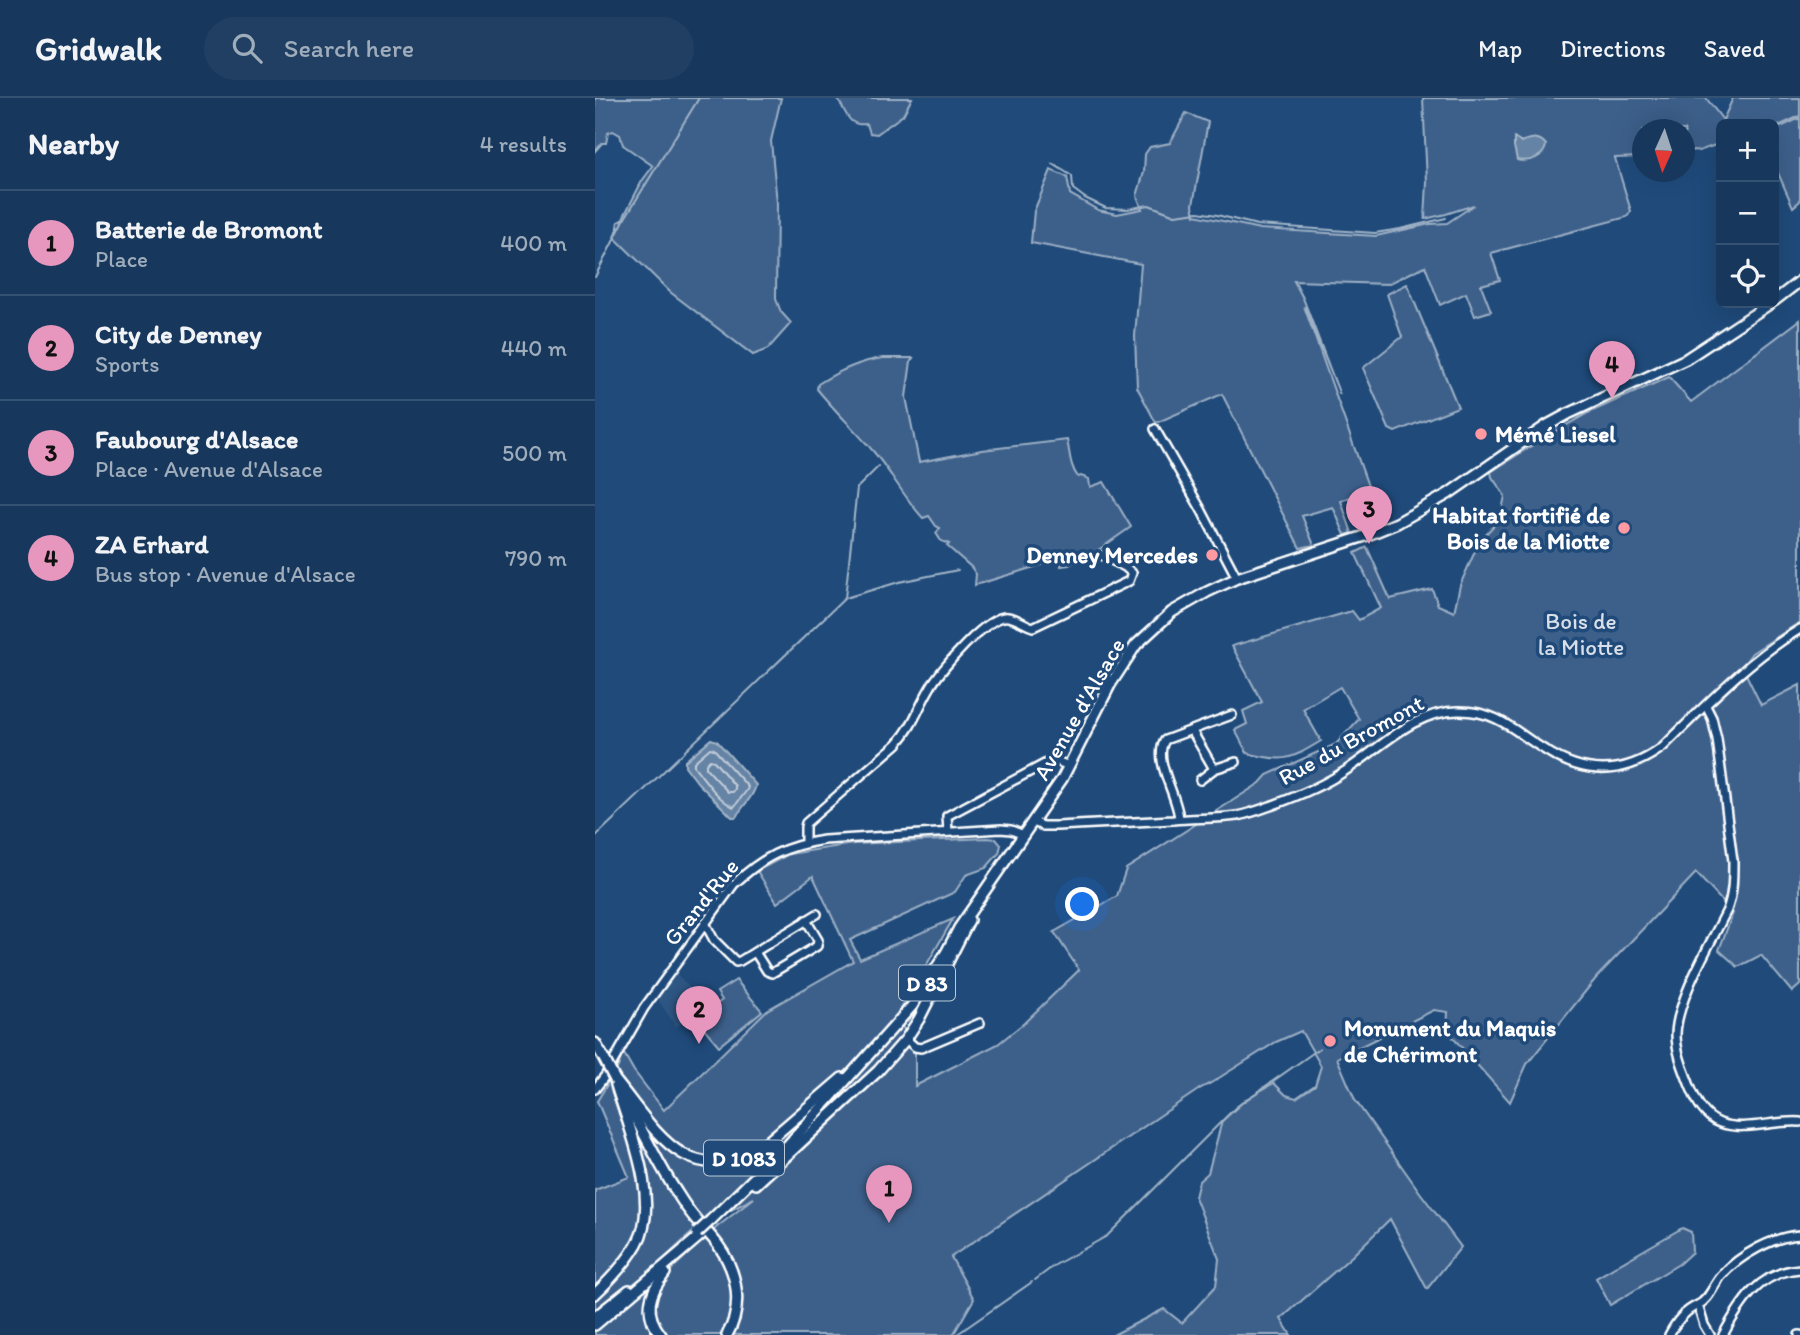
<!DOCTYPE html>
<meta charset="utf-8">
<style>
:root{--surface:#17385c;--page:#203f62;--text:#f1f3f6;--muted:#9eacbb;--line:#365272;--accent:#e797bd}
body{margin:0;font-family:Itim,sans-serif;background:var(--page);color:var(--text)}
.controls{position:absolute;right:21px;top:21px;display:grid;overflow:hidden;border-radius:10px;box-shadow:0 7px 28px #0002}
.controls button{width:63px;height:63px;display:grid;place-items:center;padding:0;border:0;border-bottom:2px solid var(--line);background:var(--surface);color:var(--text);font:35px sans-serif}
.compass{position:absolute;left:1037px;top:21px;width:63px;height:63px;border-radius:50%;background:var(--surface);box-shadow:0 7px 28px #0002;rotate:183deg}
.you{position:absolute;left:488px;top:807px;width:24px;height:24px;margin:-18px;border:5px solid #fff;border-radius:50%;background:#1a73e8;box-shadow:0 0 0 10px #1a73e833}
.badge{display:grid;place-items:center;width:46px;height:46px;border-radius:50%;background:var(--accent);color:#111;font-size:23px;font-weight:700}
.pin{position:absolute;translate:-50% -58px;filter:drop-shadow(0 2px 4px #0008)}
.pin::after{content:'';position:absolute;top:37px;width:24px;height:21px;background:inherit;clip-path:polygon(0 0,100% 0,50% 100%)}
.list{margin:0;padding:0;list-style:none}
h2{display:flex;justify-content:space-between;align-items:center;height:91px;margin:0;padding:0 28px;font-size:30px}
h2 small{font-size:23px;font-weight:400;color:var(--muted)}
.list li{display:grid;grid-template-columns:46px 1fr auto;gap:21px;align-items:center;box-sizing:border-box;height:105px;padding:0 28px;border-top:2px solid var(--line)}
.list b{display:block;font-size:26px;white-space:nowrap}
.list p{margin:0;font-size:23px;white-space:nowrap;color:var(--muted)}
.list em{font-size:23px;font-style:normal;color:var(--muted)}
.icon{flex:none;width:38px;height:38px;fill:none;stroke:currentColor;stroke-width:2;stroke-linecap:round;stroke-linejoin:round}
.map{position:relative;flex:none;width:1205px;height:1237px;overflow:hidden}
header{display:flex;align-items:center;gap:42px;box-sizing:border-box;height:98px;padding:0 35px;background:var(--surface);border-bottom:2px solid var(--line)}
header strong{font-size:33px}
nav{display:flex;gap:38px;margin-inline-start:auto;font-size:24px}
.search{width:490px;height:63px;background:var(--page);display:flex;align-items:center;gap:18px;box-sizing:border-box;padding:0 24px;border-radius:38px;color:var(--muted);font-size:26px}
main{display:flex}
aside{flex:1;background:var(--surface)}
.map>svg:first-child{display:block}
</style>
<header>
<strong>Gridwalk</strong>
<div class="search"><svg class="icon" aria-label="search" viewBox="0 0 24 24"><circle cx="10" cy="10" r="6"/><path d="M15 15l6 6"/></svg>Search here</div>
<nav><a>Map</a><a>Directions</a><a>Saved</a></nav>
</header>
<main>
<aside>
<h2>Nearby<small>4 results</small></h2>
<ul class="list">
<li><span class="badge">1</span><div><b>Batterie de Bromont</b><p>Place</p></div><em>400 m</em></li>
<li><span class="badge">2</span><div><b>City de Denney</b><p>Sports</p></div><em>440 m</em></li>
<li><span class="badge">3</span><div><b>Faubourg d'Alsace</b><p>Place · Avenue d'Alsace</p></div><em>500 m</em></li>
<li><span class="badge">4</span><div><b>ZA Erhard</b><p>Bus stop · Avenue d'Alsace</p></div><em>790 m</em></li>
</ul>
</aside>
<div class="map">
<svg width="1205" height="1237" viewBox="0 0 1205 1237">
<rect width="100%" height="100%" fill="#1f4a7a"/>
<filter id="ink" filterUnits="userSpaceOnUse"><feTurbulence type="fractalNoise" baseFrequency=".0143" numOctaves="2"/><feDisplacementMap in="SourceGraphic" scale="14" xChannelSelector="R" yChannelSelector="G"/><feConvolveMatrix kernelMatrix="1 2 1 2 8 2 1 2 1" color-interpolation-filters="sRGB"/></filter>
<g filter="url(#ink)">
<!-- built -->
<path fill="#2e5683" d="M81,875L112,909L81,929L62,900Z"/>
<!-- green -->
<g fill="#3c618b" stroke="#9eb0c5" stroke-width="2">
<path d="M0,0H186L176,43L182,105L181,201L186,214L196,225L173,251L158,257L75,194L19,139L23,130V124L27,122L47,83L58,68L28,47L25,37L18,33L13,35L11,45H7L0,53Z"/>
<path d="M241,0H317L308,17L282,36L275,35L272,26C250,29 252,11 241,0Z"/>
<path d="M828,0H1111L1128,22L1138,0H1205V18L1179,30V26H1126V45L1104,53L1099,52L1090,55V32H1048L1047,59L1020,60L1036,113L1032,119L896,155L905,182L886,187L896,213L880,218L871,195L845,207L830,168L793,186L699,183L708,200L745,297L709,208L774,391L746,403L757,435L750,437L738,409L707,418L719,447L705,450L627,296L561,325L542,289L540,238L546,166L436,145L439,113L456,72L472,79L475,96L503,112L522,116L547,111L542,98L549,74L550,56L555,49L575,45L591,15L613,24L598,107L600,117L665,131L781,138L835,126L852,125L879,107L851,116L830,121L832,84Z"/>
<path d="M1205,20V103L1198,109L1179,66V32Z"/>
<path d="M812,186L863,309L800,334L794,331L768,270L807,239L792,196Z"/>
<path d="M1205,222V524L1157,555L1147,568L1166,607L1205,587V887L1197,894L1166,857L1143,869L1124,852L1138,815L1101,775L1002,879L932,966L915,1004L852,933L853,914L839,912L742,960L760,1002L824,1093L866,1149L832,1191L795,1121L757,1158L686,1221L696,1237H518L569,1211L587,1225L621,1188L624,1161L600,1099L604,1083L613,1075L627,1023L651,1001L679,985L691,997L701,1000L720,987L726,968L706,933L681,944L616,985L606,990L356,1159L379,1201L358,1237H0V1232L52,1189L76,1172L122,1129L159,1100L102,1130L62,1167L0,1217V1092L34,1079L2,1003L23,969L28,954L39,973L69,1012L172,912L258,863L218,778L182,805L162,773L194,756L258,746L393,740L401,741L406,747L404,755L391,770L371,777L360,794L255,842L265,861L358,821L302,918L320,953V988L403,946L429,925L484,872L459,834L522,798L531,771L665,685L672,677L741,646L764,621L745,589L708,611L726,643C695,662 688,665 652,655L640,632L652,626L648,613L667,604L637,548L757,513L764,522L786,510L760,455L772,449L795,501L837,491L843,507L859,514L865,487L885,442L905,421L910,398L897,379L896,374L947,341L993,315L1074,279L1096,304Z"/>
<path d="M288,260H318L316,263L311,299L324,364L387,352L472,342C475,355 475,369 483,379L486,378L494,381L495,389L509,384L536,429L502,453L496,460L481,463L474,467L466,468V461L380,487L381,476L376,469L352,448L354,446L346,443L341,435L345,430L341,428L334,418L328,420C310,401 296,374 278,353C260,332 240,313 222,291L223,286C242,274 265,263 288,260Z"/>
<path d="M141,882L167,913L124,948L102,922L127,902L122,894Z"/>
<path d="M1087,1130L1096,1134L1097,1154L1084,1166L1015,1207L1001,1180Z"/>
</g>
<!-- water -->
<g fill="#6583a4" stroke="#a3b5c8" stroke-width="2">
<path d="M919,40L925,44C935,41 944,37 951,47C950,59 934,65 922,62L919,48Z"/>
<path d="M116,641L122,643L161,687C159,699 147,708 141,719H137L103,685L90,668V663Z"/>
</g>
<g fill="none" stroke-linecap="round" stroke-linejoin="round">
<!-- shore -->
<g stroke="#c1cddb" stroke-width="2">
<path d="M115,650L119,651L153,689L152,692L139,709C124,703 109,681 99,668V664Z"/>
<path d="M115,662L119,663L140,688V691L138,694H133L111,670V666Z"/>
</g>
<!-- stream -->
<g stroke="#a3b5c8" stroke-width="2">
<path d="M458,66L477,78L478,91L490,100L511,110L532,111L554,107L580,117L603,114L622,117L662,127L780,135L805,131L851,120"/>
<path d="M0,179L30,120L104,0"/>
<path d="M250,500L262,390L284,368"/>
<path d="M0,739L250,500L304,484L363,472"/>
<path d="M440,1182L460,1167L512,1138L641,1009L725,950"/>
<path d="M361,1237L437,1184"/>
</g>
<!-- minor casing -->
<g stroke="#fff" stroke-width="12">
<g id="minor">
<path d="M560,331L607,413L642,480"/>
<path d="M1111,608L1117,620L1122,641L1138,763C1138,781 1138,796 1132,812C1116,845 1082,901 1081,936C1081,954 1089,972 1095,988C1101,1003 1109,1019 1125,1025C1149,1034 1179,1022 1205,1024"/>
<path d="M597,633L619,671L641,664"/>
<path d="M605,682L619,671"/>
<path d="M584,721C583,698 557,662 570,642L637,617"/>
<path d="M438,724L448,728H462C501,726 540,724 578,722C599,720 622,721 642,718C654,716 667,711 678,707C703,698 728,688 750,673C786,650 819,612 865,613C903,613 920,634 950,652C990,678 1029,678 1068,649C1111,607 1153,562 1205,531"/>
<path d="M353,734L352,718L455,663L459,662L474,668"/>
<path d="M210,745V729L211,725L302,646C320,625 322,612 335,590C344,573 394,515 413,519C422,520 430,527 438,529L534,483L537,475L530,469L508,458"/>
<path d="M110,825L119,842L141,864L145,863L222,816"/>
<path d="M160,854L172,873L177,875L222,848L223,842L211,822"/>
<path d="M311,941L320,949L326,950L385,925"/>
<path d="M0,991L10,978L49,910L139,786C168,759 190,748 229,742L406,731L416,732L429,737"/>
<path d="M1074,1237C1081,1224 1089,1213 1103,1207"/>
<path d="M1115,1237L1109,1227L1103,1207C1115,1201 1118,1187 1127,1177C1145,1157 1179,1138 1205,1137"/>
<path d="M1128,1237C1146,1204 1164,1174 1205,1171"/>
<path d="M1204,1237H1205"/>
</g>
</g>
<!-- major casing -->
<g stroke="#fff" stroke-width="14">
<g id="major">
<path d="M1179,203L1205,183"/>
<path d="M0,945L7,957"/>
<path d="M20,982C60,1031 89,1090 162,1053L247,980"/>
<path d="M31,1002C46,1030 60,1059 77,1087C83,1096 88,1105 95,1114C103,1125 114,1135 123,1147C142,1173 149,1208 132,1237"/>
<path d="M161,1086L283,973L311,941L324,921L374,822"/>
<path d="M116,1122L192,1048L294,934L317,908L351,855L364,830L467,681L515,587L541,547L577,514L612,494L642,480L770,438L802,425L853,396L951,328L973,316L1091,261L1176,205"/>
<path d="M0,1196C16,1181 31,1165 42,1146C66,1104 34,1030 21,987"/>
<path d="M0,1219L34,1192"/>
<path d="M0,1227L106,1137"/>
<path d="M66,1237C48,1215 54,1195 70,1175"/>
</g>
</g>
<!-- minor -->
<use href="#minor" stroke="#1f4a7a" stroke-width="7"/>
<!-- major -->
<use href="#major" stroke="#1f4a7a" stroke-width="9"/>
<!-- major-bridge casing -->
<g stroke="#fff" stroke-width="14" stroke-linecap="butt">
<g id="major-bridge">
<path d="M7,957L20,982"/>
<path d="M102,1135L116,1122"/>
</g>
</g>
<!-- major-bridge -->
<use href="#major-bridge" stroke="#1f4a7a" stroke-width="9"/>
</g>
</g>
<!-- markers -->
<g fill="#ff9aa2" stroke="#1f4a7a" stroke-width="2.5">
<circle cx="886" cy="336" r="7"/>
<circle cx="1029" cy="430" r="7"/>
<circle cx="617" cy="457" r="7"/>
<circle cx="735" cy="943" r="7"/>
</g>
<g text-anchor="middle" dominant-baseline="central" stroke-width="7" stroke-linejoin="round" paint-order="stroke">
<!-- shield labels -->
<g fill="#1f4a7a" stroke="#bcc9d7" stroke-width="2">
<rect x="304" y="867.5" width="56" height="35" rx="5"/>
<rect x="109" y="1042.5" width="80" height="35" rx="5"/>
</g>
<g font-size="21" font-weight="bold" fill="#fff">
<text x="332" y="885">D 83</text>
<text x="149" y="1060">D 1083</text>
</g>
<!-- poi labels -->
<g font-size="23" font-weight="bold" fill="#fff" stroke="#1f4a7a" text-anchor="start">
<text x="900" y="336">Mémé Liesel</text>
<text x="1015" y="417" text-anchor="end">Habitat fortifié de<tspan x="1015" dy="26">Bois de la Miotte</tspan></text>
<text x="603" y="457" text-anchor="end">Denney Mercedes</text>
<text x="749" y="930">Monument du Maquis<tspan x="749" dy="26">de Chérimont</tspan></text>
</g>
<!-- park labels -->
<g font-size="23" fill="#d8dfe8" stroke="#1f4a7a">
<text x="986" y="523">Bois de<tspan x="986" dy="26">la Miotte</tspan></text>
</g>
<!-- street labels -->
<g font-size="23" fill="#fff" stroke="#1f4a7a">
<text transform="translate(484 611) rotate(-60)">Avenue d'Alsace</text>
<text transform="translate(756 642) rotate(-29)">Rue du Bromont</text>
<text transform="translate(106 804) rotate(-51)">Grand'Rue</text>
</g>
</g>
</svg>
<div class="controls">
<button>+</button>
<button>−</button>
<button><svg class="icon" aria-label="locate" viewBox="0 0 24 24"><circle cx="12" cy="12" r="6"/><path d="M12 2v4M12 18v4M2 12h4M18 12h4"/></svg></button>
</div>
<svg class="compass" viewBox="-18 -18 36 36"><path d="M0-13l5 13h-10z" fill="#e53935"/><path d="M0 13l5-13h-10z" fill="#9eacbb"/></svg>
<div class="you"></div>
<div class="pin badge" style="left:294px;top:1125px">1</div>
<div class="pin badge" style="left:104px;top:946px">2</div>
<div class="pin badge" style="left:774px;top:446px">3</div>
<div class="pin badge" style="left:1017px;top:301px">4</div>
</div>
</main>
